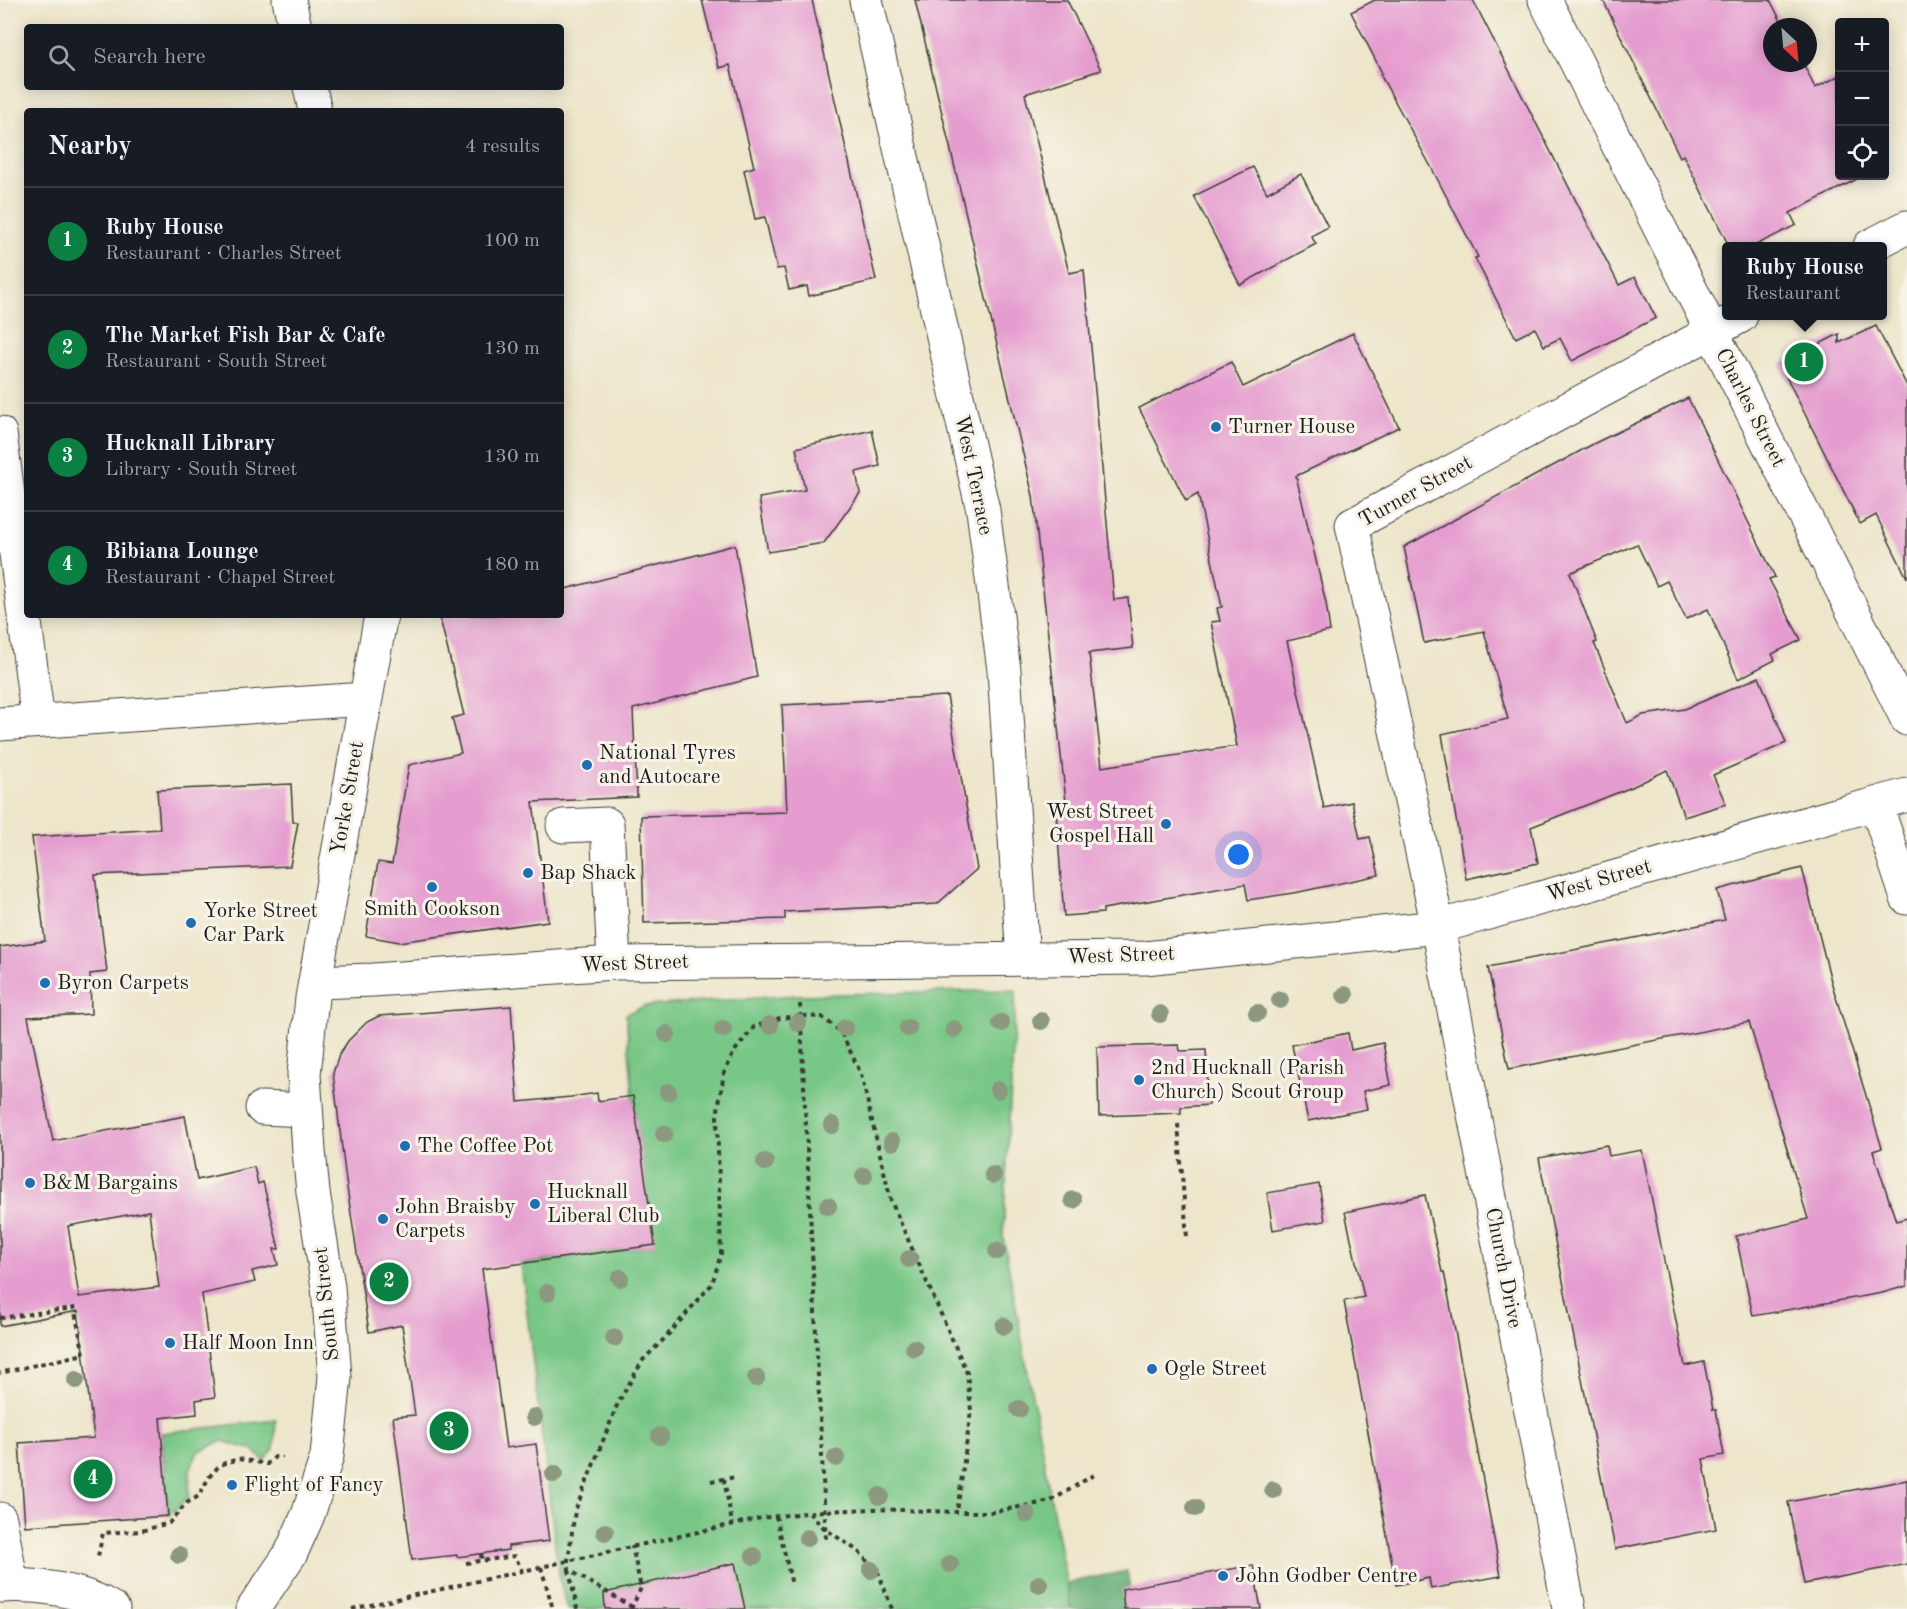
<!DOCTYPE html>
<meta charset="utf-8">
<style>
:root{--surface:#171b24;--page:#20242c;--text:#f1f3f6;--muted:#9ea1a6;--line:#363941;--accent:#0b8043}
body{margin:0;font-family:"Old Standard TT",serif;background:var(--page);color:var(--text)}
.controls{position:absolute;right:18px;top:18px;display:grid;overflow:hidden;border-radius:6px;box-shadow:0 3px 15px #0003}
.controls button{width:54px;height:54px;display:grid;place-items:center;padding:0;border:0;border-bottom:2px solid var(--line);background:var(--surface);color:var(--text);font:30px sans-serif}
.compass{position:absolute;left:1763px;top:18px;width:54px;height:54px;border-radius:50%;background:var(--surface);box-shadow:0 3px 15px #0003;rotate:154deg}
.you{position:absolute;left:1239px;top:855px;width:21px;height:21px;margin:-15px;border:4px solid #fff;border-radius:50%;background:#1a73e8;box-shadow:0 0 0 9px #1a73e833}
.badge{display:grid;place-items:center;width:39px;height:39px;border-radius:50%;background:var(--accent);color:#fff;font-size:20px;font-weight:700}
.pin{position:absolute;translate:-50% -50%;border:3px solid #fff;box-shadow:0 2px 6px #0006}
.popup{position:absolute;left:1722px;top:242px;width:165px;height:78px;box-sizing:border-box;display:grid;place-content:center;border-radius:6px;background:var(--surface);filter:drop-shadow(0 2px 4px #0005);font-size:20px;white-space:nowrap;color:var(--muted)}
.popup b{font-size:22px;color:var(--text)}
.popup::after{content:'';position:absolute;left:50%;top:100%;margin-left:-12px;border:12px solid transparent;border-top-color:var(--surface)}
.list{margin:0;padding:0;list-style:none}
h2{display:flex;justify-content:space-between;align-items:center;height:78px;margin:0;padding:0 24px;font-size:26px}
h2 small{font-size:20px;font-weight:400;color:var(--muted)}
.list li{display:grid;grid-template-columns:39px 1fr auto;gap:18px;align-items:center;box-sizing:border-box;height:108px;padding:0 24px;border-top:2px solid var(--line)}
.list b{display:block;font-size:22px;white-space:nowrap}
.list p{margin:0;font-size:20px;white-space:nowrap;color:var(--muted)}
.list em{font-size:20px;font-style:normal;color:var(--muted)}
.icon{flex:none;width:33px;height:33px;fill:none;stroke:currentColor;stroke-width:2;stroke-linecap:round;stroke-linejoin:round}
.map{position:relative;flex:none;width:1907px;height:1609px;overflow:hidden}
.search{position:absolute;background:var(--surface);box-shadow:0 3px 15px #0003;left:24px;top:24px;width:540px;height:66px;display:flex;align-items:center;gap:15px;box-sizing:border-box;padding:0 21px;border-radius:6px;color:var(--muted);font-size:22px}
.panel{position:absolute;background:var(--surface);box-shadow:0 3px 15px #0003;left:24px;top:108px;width:540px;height:510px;border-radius:6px}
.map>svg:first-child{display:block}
</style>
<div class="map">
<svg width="1907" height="1609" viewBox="0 0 1907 1609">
<rect width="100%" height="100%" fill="#f7f3e8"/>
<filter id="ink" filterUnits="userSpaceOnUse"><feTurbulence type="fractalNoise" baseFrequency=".0167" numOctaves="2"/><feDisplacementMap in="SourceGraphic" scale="12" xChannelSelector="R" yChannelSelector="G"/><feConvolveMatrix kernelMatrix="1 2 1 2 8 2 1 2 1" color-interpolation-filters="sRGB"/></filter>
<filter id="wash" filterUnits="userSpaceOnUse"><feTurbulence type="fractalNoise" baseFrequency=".008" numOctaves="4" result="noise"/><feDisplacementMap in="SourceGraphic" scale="24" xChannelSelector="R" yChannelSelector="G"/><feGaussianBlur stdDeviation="1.35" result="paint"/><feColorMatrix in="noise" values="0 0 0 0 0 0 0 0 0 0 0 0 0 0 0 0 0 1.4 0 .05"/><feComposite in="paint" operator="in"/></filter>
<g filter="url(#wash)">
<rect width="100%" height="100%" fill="#ede6ca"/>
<!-- green -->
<g fill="#79c787" stroke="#4a7252" stroke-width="1.5">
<path d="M1016,990L1003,1236L1071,1609H567L559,1577L521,1264L654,1245L633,1096L626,1014L645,1006L799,995Z"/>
<path d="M276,1420L274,1449L264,1461L253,1450L222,1441L198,1452L190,1470L189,1497L168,1516L162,1433Z"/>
</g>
<!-- forest -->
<path fill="#62ac74" stroke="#3f6448" stroke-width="1.5" d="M1127,1571L1133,1609H1071L1066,1583Z"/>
<g id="blocks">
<!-- building -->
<g fill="#e59dd0" fill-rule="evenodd">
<path d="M702,0H812L876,280L809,296L807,286L789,290L784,268L777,269L765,217L755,219L744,170L754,167L730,65L719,68Z"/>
<path d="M915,0H1067L1101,70L1025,94L1069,273L1084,270L1114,600L1128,598L1133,648L1089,653L1102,767L1237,746L1211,622L1220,621L1217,608L1222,607L1198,494L1186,501L1139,408L1231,362L1243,387L1353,333L1399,427L1296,476L1326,603L1330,631L1287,641L1324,808L1352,802L1360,839L1370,837L1379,875L1299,892L1248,900L1245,884L1103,909V913L1064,916L1056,812L1067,811L1033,496Z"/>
<path d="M1375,0H1473L1619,285L1635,277L1656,318L1572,361L1560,338L1544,346L1535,328L1516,338L1475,258L1478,257L1430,165L1380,74L1382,73L1351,12Z"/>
<path d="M1603,0H1770L1784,27H1772V63H1803L1815,88L1839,76V176H1863L1790,213L1796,225L1754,246H1729L1683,155L1680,157Z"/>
<path d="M1253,167L1267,193L1301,174L1328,227L1311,236L1316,244L1240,285L1194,196Z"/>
<path d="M1876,326L1907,386V578L1876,515L1860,524L1780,364L1839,334V343Z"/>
<path d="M1688,398L1775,577L1769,579L1801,640L1772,654L1775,660L1738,679L1708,609L1686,619L1667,581L1657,586L1637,544L1570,573L1597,642L1594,643L1627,723L1643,715L1685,709L1759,677L1786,743L1713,775L1726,804L1684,817L1667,770L1632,787L1531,827L1538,863L1466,879L1442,734L1508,719L1484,631L1424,643L1404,547L1595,443Z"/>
<path d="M872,430L880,466L856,472L860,493L824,543L768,552L759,498L805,490L796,448Z"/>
<path d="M735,545L757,677L633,709L637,797L533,802L548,921L399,942L366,936L378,862L392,864L409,765L461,753L452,718L464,715L439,615H561V590Z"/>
<path d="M947,696L977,869L937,904L785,912V919L644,923L641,816L787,812L782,705Z"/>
<path d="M291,784L293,822H298L290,866L95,875L107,972L90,974L91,1014L28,1017L53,1141L185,1116L197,1180L254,1167L258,1184L263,1182L279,1249H274L278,1265L252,1271L255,1282L202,1294L215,1397L196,1400L197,1414L160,1418L168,1516L25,1526L19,1443L94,1438L78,1311L0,1326V947L45,941L32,837L160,829L157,790ZM149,1211L159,1287L79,1297L68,1226Z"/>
<path d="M1802,868L1831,981L1882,1148L1873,1151L1896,1221L1907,1218V1286L1882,1293L1753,1316L1736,1236L1808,1219L1749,1022L1509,1069L1488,967L1725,920L1717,890Z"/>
<path d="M511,1006L518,1102L571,1097L597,1093L598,1101L633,1096L655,1245L482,1269L506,1448L536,1444L549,1541L508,1546V1550L457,1557V1555L412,1560L393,1417L415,1415L402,1325L369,1332L346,1181L333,1073L339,1055L348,1041L367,1022L379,1016Z"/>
<path d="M1348,1033L1351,1050L1383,1043L1391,1085L1363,1091L1367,1109L1308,1121L1292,1045Z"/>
<path d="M1179,1045L1180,1051L1206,1050L1209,1105L1181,1107V1113L1099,1116L1097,1047Z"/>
<path d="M1607,1145L1609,1156L1642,1150L1685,1366L1704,1362L1713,1410H1716L1724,1455L1703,1459L1716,1529L1615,1549L1539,1158Z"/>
<path d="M1319,1184L1325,1221L1273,1230L1267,1193Z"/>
<path d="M1425,1195L1442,1272H1444L1501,1576L1431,1589L1429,1578L1396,1585L1344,1301L1364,1297L1345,1212Z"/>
<path d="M1907,1480V1564L1804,1584L1788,1502Z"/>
<path d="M735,1563L745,1609H605L604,1593Z"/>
<path d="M1253,1565L1261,1609H1124L1122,1589Z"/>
</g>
</g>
</g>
<g filter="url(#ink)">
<use href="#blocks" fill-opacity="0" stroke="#3b3a36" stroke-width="1.5"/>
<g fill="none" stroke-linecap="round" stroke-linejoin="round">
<!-- minor casing -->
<g stroke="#3b3a36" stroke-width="35">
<g id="minor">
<path d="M289,0L295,27"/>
<path d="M866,0L983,510L1004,670L1023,960"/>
<path d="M1545,0L1907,719"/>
<path d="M310,87L315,111"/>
<path d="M1870,246L1907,227"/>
<path d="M0,433L38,721"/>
<path d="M0,724L365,699"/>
<path d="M1876,804L1907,898"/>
<path d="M563,826L607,824L614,963"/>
<path d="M315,982L373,980L614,963L1145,958L1438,927L1907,795"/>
<path d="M262,1108L305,1110"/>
<path d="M0,1519L12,1585"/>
<path d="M0,1586C37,1584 81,1589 113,1609"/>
<path d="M253,1609L291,1553L308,1515L327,1456L335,1377L328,1287L313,1192L309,1151L304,1074L312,998L381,615"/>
<path d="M1569,1609L1438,927L1352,525L1741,316"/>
</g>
</g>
<!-- path -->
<g stroke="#3b3a36" stroke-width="4" stroke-dasharray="4.5 4.5" stroke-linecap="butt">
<path d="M800,1004L826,1540"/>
<path d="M1178,1124L1187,1238"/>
<path d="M0,1318L74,1308L84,1354L0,1373"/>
<path d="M724,1479L732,1523"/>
<path d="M711,1481L736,1477"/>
<path d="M809,1513L825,1529L858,1551L879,1574L892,1609"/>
<path d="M776,1516L792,1585"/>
<path d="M481,1554L482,1561"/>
<path d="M98,1556L103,1533L141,1531L169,1523L188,1502L199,1496L209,1477L218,1467L225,1463L239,1459L267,1464L275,1457H282"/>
<path d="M466,1563L515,1556L522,1571"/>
<path d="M541,1567L553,1609"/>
<path d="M569,1570L577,1609"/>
<path d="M632,1607L569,1570L568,1560L575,1511L618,1403L643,1360L666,1337L712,1284L721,1254L717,1116L724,1073L734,1052L754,1027L780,1018L801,1016L822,1017L841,1032L861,1074L891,1201L967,1373L971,1410L957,1512"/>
<path d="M352,1609L761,1518L824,1511L874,1509L957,1512H993L1051,1501L1095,1474"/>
<path d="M631,1609L641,1588L632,1546"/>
</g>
<!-- minor -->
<use href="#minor" stroke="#fff" stroke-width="33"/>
</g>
<!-- trees -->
<g fill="#8c987f">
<circle cx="1345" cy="995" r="9"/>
<circle cx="1280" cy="1000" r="9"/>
<circle cx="1257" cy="1013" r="9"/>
<circle cx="1160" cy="1014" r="9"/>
<circle cx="1041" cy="1021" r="9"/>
<circle cx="798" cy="1023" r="9"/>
<circle cx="1001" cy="1023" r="9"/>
<circle cx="770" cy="1025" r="9"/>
<circle cx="845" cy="1028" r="9"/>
<circle cx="908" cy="1028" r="9"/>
<circle cx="723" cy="1029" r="9"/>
<circle cx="954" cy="1029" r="9"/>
<circle cx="667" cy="1034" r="9"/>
<circle cx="998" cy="1090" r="9"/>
<circle cx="668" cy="1092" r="9"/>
<circle cx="832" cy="1125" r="9"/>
<circle cx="664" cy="1134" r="9"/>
<circle cx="892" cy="1142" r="9"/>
<circle cx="765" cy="1162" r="9"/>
<circle cx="993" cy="1175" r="9"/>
<circle cx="864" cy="1176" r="9"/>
<circle cx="1073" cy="1200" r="9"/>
<circle cx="828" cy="1206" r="9"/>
<circle cx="997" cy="1251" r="9"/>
<circle cx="909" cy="1259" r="9"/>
<circle cx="620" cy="1278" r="9"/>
<circle cx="547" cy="1293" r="9"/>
<circle cx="1004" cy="1326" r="9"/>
<circle cx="614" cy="1338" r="9"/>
<circle cx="914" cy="1348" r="9"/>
<circle cx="756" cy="1378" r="9"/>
<circle cx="76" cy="1380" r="9"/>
<circle cx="1019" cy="1409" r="9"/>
<circle cx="534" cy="1417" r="9"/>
<circle cx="660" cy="1436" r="9"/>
<circle cx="836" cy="1458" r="9"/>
<circle cx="554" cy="1474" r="9"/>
<circle cx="1273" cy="1490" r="9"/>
<circle cx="880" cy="1496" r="9"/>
<circle cx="1195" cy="1508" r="9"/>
<circle cx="1027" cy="1514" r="9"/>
<circle cx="605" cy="1532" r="9"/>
<circle cx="807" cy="1538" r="9"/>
<circle cx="179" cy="1555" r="9"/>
<circle cx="754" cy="1556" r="9"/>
<circle cx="950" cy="1564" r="9"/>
<circle cx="871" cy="1570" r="9"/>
<circle cx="1039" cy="1584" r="9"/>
</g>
</g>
<!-- markers -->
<g fill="#1f6fb2" stroke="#f7f3e8" stroke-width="2">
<circle cx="1216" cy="427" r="6"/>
<circle cx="587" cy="765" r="6"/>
<circle cx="1166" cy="824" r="6"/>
<circle cx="528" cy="873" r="6"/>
<circle cx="432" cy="887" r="6"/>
<circle cx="191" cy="923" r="6"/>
<circle cx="45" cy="983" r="6"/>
<circle cx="1139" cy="1080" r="6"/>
<circle cx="405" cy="1146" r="6"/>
<circle cx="30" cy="1183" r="6"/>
<circle cx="535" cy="1204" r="6"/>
<circle cx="383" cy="1219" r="6"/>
<circle cx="170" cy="1343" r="6"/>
<circle cx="1152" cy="1369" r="6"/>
<circle cx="232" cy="1485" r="6"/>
<circle cx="1223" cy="1576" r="6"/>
</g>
<g text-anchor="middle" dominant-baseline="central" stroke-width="6" stroke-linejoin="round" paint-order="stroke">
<!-- street labels -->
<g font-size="21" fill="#1c1c1c" stroke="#f7f3e8">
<text transform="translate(1750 408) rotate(63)">Charles Street</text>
<text transform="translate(973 475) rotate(78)">West Terrace</text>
<text transform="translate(1416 492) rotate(-29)">Turner Street</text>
<text transform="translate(348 798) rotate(-80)">Yorke Street</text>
<text transform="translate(1599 881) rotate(-16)">West Street</text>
<text transform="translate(1121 956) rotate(-2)">West Street</text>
<text transform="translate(635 964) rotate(-2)">West Street</text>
<text transform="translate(1503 1268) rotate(79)">Church Drive</text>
<text transform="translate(327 1304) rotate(-96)">South Street</text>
</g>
<!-- poi labels -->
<g font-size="21" fill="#1c1c1c" stroke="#f7f3e8" text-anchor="start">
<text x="1228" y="427">Turner House</text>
<text x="599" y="753">National Tyres<tspan x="599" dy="24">and Autocare</tspan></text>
<text x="1154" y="812" text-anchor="end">West Street<tspan x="1154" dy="24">Gospel Hall</tspan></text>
<text x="540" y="873">Bap Shack</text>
<text x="432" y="909" text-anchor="middle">Smith Cookson</text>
<text x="203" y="911">Yorke Street<tspan x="203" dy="24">Car Park</tspan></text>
<text x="57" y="983">Byron Carpets</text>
<text x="1151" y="1068">2nd Hucknall (Parish<tspan x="1151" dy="24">Church) Scout Group</tspan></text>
<text x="417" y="1146">The Coffee Pot</text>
<text x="42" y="1183">B&amp;M Bargains</text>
<text x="547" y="1192">Hucknall<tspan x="547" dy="24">Liberal Club</tspan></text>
<text x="395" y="1207">John Braisby<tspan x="395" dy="24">Carpets</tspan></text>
<text x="182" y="1343">Half Moon Inn</text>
<text x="1164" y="1369">Ogle Street</text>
<text x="244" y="1485">Flight of Fancy</text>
<text x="1235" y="1576">John Godber Centre</text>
</g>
</g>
</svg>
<div class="controls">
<button>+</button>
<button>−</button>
<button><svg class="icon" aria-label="locate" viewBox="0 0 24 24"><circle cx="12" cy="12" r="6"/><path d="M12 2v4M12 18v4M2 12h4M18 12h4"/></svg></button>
</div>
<svg class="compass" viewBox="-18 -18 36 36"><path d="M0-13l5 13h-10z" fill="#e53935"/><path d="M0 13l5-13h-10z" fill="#9ea1a6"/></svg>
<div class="you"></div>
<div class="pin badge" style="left:1804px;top:362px">1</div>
<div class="popup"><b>Ruby House</b>Restaurant</div>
<div class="pin badge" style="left:389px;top:1282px">2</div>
<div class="pin badge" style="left:449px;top:1431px">3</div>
<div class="pin badge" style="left:93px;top:1479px">4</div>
<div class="search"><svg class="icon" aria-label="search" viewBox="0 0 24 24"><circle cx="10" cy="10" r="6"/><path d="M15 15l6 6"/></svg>Search here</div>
<section class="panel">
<h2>Nearby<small>4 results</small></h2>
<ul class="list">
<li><span class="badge">1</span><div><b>Ruby House</b><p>Restaurant · Charles Street</p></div><em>100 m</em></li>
<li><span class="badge">2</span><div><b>The Market Fish Bar &amp; Cafe</b><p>Restaurant · South Street</p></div><em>130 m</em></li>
<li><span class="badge">3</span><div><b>Hucknall Library</b><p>Library · South Street</p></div><em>130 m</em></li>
<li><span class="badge">4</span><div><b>Bibiana Lounge</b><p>Restaurant · Chapel Street</p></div><em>180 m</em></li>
</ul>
</section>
</div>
